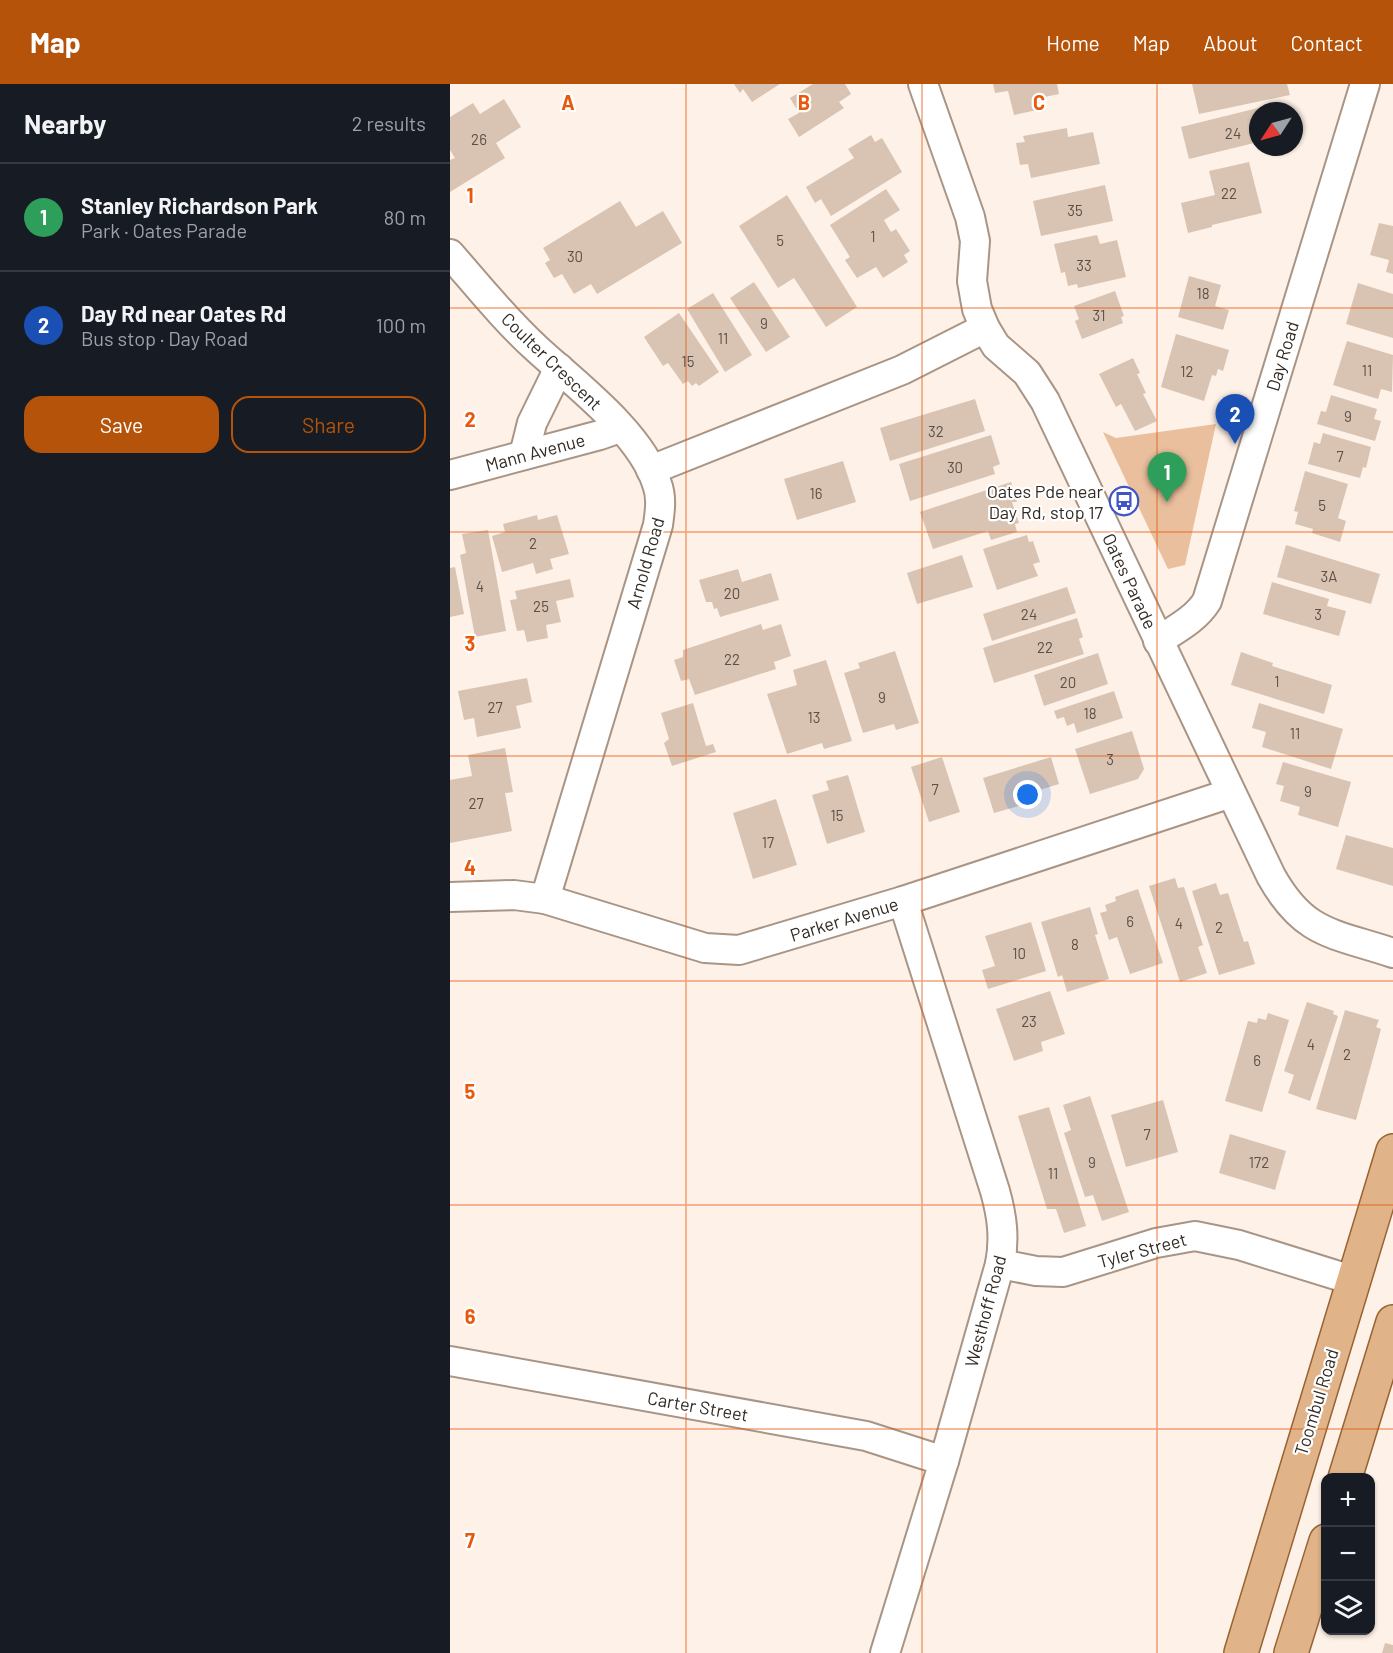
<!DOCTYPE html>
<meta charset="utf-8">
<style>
:root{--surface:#171b24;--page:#20242c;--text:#f1f3f6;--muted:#9ea1a6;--line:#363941;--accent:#b45309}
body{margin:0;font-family:Barlow,sans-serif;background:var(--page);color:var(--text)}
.controls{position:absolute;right:18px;bottom:18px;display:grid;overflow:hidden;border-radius:12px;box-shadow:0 2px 4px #0004}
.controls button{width:54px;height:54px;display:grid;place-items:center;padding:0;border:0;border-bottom:2px solid var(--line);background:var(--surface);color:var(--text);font:30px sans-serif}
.compass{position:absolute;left:799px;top:18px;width:54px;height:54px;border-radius:50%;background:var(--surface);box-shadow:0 2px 4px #0004;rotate:234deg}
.you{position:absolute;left:578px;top:711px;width:21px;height:21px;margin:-15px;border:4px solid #fff;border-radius:50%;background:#1a73e8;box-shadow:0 0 0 9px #1a73e833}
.badge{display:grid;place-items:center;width:39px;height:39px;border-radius:50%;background:var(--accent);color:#fff;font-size:20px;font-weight:700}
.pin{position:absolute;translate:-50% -50px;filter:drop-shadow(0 2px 3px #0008)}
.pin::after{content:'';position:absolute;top:32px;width:21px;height:18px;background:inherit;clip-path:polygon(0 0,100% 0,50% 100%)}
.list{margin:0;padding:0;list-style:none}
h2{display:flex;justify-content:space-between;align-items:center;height:78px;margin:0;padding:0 24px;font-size:26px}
h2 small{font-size:20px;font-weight:400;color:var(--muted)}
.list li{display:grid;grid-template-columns:39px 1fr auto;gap:18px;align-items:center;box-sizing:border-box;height:108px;padding:0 24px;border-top:2px solid var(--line)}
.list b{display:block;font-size:22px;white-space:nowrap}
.list p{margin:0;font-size:20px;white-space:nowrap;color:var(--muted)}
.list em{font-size:20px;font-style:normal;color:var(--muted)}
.actions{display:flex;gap:12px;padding:18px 24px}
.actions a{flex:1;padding:14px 0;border:2px solid var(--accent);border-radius:18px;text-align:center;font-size:21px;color:var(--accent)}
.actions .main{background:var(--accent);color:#fff}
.icon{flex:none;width:33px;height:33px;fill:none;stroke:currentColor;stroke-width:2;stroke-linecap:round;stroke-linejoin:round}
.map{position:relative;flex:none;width:943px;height:1569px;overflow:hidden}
header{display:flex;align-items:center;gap:36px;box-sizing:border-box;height:84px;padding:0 30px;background:var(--accent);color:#fff}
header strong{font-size:28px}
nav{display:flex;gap:33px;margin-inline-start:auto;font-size:21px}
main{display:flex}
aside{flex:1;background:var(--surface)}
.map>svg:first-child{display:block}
</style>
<header>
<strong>Map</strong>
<nav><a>Home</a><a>Map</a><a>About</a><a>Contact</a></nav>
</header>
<main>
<aside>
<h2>Nearby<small>2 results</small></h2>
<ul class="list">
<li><span class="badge" style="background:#2e9e5b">1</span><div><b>Stanley Richardson Park</b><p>Park · Oates Parade</p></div><em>80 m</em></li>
<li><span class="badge" style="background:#1a4fb4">2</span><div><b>Day Rd near Oates Rd</b><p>Bus stop · Day Road</p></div><em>100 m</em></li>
</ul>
<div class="actions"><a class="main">Save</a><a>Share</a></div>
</aside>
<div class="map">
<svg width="943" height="1569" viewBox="0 0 943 1569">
<rect width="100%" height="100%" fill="#fef1e7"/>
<!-- green -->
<path fill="#e9bf9d" d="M766,340L735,481L718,485L653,348L666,354Z"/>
<!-- building -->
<g fill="#d9c4b3">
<path d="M284,0H330L302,18L293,5L290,9Z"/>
<path d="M363,0H395L401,10L389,18L394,24L349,53L338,35L349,29L340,14Z"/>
<path d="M543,0H607L609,10L585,15L587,26L564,31L558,7L545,9Z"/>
<path d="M742,0H837L840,11L749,30Z"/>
<path d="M54,15L71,43L46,59L55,74L0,108V76L5,74L0,66V33L23,19L30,30Z"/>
<path d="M820,21L821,27H808V58L739,75L731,43Z"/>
<path d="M617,44L618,53L643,48L650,80L581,94L578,80L570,81L566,59L575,58L573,52Z"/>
<path d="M421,51L425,58L432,54L452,88L381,132L371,115L365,119L356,103L404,74L398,65Z"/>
<path d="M799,78L812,129L762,141V143L738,149L731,119L765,111L759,87Z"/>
<path d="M655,101L663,137L591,152L583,117Z"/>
<path d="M436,105L450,126L434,136L441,148L446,145L460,167L454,171L458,178L433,194L426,183L407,194L395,176L400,173L380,141Z"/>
<path d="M337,111L407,223L376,243L344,194L328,204L289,142Z"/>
<path d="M170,117L186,143L213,127L232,159L147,210L141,200L124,210L112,190L104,194L95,179L100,176L93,164Z"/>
<path d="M929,139L943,142V190L936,188L939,176L920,171Z"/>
<path d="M647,151L650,160L667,156L676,193L628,204L627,200L618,202L615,188L611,189L604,160Z"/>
<path d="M739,192L771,201L765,222L779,226L773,246L728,233Z"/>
<path d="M304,198L340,253L316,268L280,214Z"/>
<path d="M908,199L943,210V254L896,240Z"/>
<path d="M665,207L674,232L671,233L673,239L632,255L625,237L629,235L624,222Z"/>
<path d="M263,209L302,271L275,288L237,225Z"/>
<path d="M229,229L269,288L249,302L246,299L242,302L238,297L233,300L218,279L213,282L194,253Z"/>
<path d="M726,250L779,266L773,287L768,285L766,292L762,291L754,317L711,303Z"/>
<path d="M897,257L943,271L942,308L931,305L928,315L883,301Z"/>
<path d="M683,274L690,289L687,290L696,309L693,310L707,337L685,347L671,320L666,323L649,290Z"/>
<path d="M881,311L927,325L924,335L931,337L925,357L867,340L871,327L876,328Z"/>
<path d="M525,315L535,347L440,377L430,344Z"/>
<path d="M873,349L921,363L916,384L913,383L910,394L858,380L864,358L870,360Z"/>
<path d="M541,351L550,380L543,383L545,390L460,417L449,380Z"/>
<path d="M393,377L406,418L347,436L334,395Z"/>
<path d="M855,387L898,400L888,434L896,437L890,458L862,449L863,445L845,440L848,428L844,427Z"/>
<path d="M561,398L567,418H562L569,439L565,440L567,448L541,456L538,447L483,465L470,428Z"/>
<path d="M87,431L88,436L107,431L119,470L100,475L103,485L86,490L83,479L52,488L42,452L55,448L53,440Z"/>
<path d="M38,446L56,547L25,553L10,471L16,469L12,450Z"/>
<path d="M577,451L579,458L583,457L590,478L583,480L588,492L547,506L533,465Z"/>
<path d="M836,461L930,490L921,520L827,493Z"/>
<path d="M512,471L523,503L467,520L457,489Z"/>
<path d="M5,483L14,530L0,533V484Z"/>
<path d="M288,485L292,498L321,489L329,516L270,533L267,524L264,525L262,518H256L249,496Z"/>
<path d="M120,495L124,513L106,517L111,538L96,541L98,554L77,558L74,546L67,547L60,516L67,515L65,507Z"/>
<path d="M822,498L879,515L877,522L896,527L889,552L813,530Z"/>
<path d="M617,503L626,529L542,557L533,530Z"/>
<path d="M627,534L633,553L629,555L634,570L544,599L533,564Z"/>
<path d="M311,540L313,546L331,540L341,572L324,578L326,585L245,611L239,595L231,597L224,576L233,573V566Z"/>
<path d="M445,567L469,639L446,646L444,640L413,649L394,589L410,584L408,579Z"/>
<path d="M791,568L823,579L822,582L882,601L874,630L781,601Z"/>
<path d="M648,569L658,600L594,622L584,591Z"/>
<path d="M376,576L402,657L374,665L372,659L337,670L317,610L347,601L343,586Z"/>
<path d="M77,594L82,618L66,622L71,644L27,653L24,634L14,636L8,607Z"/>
<path d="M664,607L673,634L627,649L624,639L617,642L614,633L607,635L604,627Z"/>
<path d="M243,619L256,662L263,660L266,668L222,682L214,659L219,655L211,629Z"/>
<path d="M809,619L893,645L881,685L812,663L816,648L802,644Z"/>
<path d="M682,647L694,685L688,695L640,710L625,665Z"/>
<path d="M55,664L63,708L55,709L62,747L0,759V696L22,692L18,671Z"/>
<path d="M492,673L510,728L479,738L461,683Z"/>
<path d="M601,673L609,700L580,709L583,718L544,729L533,694Z"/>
<path d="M833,678L901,698L888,743L848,731L850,723L830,717L834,702L826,700Z"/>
<path d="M398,691L415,748L377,760L362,711L379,706L376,697Z"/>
<path d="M326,715L347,781L303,795L283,729Z"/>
<path d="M896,751L943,764V802L886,785Z"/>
<path d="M725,794L728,804L734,803L753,861L748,863L757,889L730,898L699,802Z"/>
<path d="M766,799L770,811L778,809L794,858L798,857L805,880L769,891L742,807Z"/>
<path d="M688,805L713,879L680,890L667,853L659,856L650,829L657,827L655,821L666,817L665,813Z"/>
<path d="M640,823L648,850L645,851L659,895L617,908L612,891L608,893L591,838Z"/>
<path d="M581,838L596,887L538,905L532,886L545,882L535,852Z"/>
<path d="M600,907L615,950L591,958L593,967L564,977L546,925Z"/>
<path d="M857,918L884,927L883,930L888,932L860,1017L838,1009L844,991L834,987Z"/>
<path d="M895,926L929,936L926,943L931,945L906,1036L866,1025Z"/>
<path d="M818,929L839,936L812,1028L775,1017L798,937L807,939L808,934L816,936Z"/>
<path d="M640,1012L679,1128L652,1137L643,1111L635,1113L614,1049L621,1046L613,1021Z"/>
<path d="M713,1016L728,1068L676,1083L661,1031Z"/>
<path d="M599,1023L636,1142L614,1149L606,1125H597L568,1032Z"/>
<path d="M780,1050L836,1067L825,1106L769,1089Z"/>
<path d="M935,1559L943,1561V1569H932Z"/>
</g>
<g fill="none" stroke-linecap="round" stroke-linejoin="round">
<!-- minor casing -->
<g stroke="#a99585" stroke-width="32">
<g id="minor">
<path d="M473,0L520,133L525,157L522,197L527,225L535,244L546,262L577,289L595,317L821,792C854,851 883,849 943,869"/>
<path d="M0,170C28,202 55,236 87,265C125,300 191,349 207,400C212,413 210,427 208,441L95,815"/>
<path d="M74,371L82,339L109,284"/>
<path d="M201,386L452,286L535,244"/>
<path d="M0,391L150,351L170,344"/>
<path d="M708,557C726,545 746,535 757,517L915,0"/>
<path d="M0,813L64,811L95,815L255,864L289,866L453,817L781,709"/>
<path d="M550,1180L586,1187L613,1188L706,1159L745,1152L789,1161L902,1196"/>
<path d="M0,1277L416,1352L494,1377"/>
<path d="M435,1569L494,1377L550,1180C555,1154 552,1132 545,1107L453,817"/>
</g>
</g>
<!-- major casing -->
<g stroke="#976332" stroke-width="36">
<g id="major">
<path d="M895,1394L943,1238"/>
<path d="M791,1569L943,1067"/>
<path d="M841,1569L876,1457"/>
</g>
</g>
<!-- minor -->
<use href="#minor" stroke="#fff" stroke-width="28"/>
<!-- major -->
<use href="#major" stroke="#e1b389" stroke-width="33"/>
</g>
<!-- grid -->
<path fill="none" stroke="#e8590c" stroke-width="1.5" stroke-opacity="0.55" d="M236,0V1569M472,0V1569M707,0V1569M0,224H943M0,448H943M0,672H943M0,897H943M0,1121H943M0,1345H943"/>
<!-- icons -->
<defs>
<g id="bus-ring" transform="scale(1.5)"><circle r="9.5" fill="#fff" stroke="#3f54c7" stroke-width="1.5"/><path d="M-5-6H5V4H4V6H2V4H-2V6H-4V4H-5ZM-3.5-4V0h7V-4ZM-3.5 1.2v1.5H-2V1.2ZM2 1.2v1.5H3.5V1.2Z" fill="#3f54c7"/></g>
</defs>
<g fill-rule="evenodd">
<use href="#bus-ring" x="674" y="417"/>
</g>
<g text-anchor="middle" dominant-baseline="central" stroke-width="4.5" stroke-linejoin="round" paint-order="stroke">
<!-- number labels -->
<g font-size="15" fill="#5c5048">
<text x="783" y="49">24</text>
<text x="29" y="55">26</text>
<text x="779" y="109">22</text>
<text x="625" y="126">35</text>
<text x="423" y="152">1</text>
<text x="330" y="156">5</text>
<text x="125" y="172">30</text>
<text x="634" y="181">33</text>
<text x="753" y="209">18</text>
<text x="649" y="231">31</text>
<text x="314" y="239">9</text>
<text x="273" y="254">11</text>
<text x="238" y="277">15</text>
<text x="917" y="286">11</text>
<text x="737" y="287">12</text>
<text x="898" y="332">9</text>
<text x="486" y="347">32</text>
<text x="890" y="372">7</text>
<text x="505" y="383">30</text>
<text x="366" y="409">16</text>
<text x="872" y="421">5</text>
<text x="83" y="459">2</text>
<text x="879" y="492">3A</text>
<text x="30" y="502">4</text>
<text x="282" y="509">20</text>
<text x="91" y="522">25</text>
<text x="579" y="530">24</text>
<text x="868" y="530">3</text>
<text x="595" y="563">22</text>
<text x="282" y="575">22</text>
<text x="827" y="597">1</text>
<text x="618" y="598">20</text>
<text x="432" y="613">9</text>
<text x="45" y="623">27</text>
<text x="640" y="629">18</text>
<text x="364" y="633">13</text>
<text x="845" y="649">11</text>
<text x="660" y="675">3</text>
<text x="485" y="705">7</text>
<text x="858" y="707">9</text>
<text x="26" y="719">27</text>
<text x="387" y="731">15</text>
<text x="318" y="758">17</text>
<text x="680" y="837">6</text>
<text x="729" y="839">4</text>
<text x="769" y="843">2</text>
<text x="625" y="860">8</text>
<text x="569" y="869">10</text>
<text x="579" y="937">23</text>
<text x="861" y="960">4</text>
<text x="897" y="970">2</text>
<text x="807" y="976">6</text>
<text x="697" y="1050">7</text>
<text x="642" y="1078">9</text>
<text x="809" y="1078">172</text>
<text x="603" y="1089">11</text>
</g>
<!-- street labels -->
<g font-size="18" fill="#322a24" stroke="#fff">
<text transform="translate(832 272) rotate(-73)">Day Road</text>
<text transform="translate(102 277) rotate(44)">Coulter Crescent</text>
<text transform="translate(85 368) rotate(-15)">Mann Avenue</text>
<text transform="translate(195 479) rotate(-74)">Arnold Road</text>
<text transform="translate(680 497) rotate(65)">Oates Parade</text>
<text transform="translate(394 835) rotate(-17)">Parker Avenue</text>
<text transform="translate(692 1166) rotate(-15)">Tyler Street</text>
<text transform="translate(535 1227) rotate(-75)">Westhoff Road</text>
<text transform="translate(866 1318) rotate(-73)">Toombul Road</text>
<text transform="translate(248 1322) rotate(10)">Carter Street</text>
</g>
<!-- poi labels -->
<g font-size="18" fill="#322a24" stroke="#fff" text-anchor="end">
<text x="653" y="407">Oates Pde near<tspan x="653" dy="21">Day Rd, stop 17</tspan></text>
</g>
</g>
<g font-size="20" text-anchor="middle" font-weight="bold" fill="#e8590c" stroke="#fff" stroke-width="4.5" stroke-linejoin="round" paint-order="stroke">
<text x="118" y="26">A</text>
<text x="354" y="26">B</text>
<text x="589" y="26">C</text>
<text x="20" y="119">1</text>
<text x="20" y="343">2</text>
<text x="20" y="567">3</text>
<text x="20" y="791">4</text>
<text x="20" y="1015">5</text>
<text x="20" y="1240">6</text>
<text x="20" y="1464">7</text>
</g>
</svg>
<div class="controls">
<button>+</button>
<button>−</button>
<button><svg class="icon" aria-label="layers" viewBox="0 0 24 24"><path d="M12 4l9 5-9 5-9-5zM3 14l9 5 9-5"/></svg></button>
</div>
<svg class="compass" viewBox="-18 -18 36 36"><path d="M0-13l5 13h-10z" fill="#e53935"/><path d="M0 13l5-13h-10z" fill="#9ea1a6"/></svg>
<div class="you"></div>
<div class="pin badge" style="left:717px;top:418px;background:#2e9e5b">1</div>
<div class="pin badge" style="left:785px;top:360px;background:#1a4fb4">2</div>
</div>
</main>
